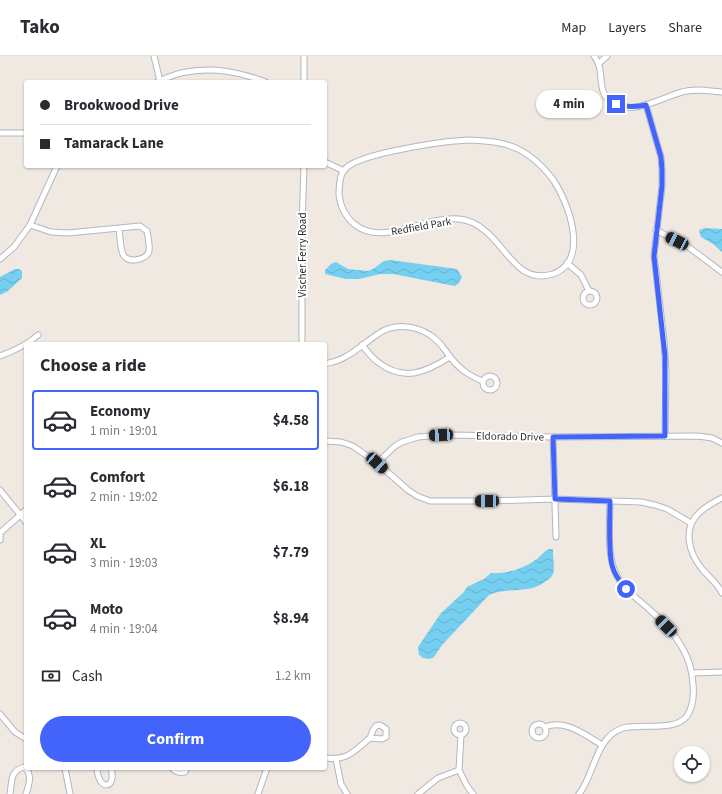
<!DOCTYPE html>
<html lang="en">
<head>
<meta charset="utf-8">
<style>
	:root { --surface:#fff; --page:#f7f7f7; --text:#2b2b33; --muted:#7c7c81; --line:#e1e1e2; --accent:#4264fb }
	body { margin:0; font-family:"Source Sans 3",sans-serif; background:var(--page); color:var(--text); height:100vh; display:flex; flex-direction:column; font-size:15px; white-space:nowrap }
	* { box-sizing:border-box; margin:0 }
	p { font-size:13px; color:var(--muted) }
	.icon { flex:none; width:22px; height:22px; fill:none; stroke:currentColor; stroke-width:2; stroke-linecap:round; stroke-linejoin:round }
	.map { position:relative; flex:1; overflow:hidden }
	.side { position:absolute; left:24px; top:286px; width:303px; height:428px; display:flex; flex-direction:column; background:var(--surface); border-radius:4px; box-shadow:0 1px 3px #0004 }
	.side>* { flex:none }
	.banner { position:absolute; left:24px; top:24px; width:303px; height:88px; border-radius:4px; box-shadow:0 1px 3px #0004; display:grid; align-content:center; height:88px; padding:0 16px; background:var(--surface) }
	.tools { position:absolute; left:674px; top:690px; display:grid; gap:8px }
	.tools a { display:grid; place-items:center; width:36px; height:36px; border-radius:50%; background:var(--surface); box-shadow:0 1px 3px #0004; font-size:20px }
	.end { position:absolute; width:18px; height:18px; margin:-9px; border:5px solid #4264fb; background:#fff; box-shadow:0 0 0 2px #fff }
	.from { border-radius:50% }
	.bubble { position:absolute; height:28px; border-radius:14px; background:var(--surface); box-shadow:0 1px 3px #0004; font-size:13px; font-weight:700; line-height:28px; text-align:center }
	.car { position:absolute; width:12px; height:24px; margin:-12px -6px; border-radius:5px; box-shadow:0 0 3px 1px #0007; background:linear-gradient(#222 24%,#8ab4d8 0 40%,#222 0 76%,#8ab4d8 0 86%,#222 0) }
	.banner b { display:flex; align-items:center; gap:14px; height:38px; font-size:15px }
	.banner b+b { border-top:1px solid var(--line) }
	.banner i { width:10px; height:10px; background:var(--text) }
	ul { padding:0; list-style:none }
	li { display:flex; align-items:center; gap:12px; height:60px; margin:0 8px 6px; padding:0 8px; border:2px solid transparent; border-radius:4px }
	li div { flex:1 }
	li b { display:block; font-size:15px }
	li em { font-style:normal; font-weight:700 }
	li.on { border-color:var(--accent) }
	li>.icon { width:36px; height:36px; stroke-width:1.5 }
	h2 { padding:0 16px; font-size:18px; line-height:48px }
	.pay { display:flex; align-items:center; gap:10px; height:44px; padding:0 16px; font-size:15px }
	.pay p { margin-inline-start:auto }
	.action { display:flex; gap:8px; margin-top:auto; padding:8px 16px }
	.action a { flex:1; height:46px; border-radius:24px; background:var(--accent); color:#fff; font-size:16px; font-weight:700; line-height:46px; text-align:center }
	header { display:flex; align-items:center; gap:24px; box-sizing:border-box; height:56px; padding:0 20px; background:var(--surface); border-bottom:1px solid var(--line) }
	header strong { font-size:19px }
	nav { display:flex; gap:22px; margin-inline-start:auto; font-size:14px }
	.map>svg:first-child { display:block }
</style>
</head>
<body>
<header>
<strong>Tako</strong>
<nav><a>Map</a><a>Layers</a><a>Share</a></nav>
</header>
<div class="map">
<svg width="722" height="738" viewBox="0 0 722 738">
	<defs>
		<pattern id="water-waves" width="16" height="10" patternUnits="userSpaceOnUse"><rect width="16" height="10" fill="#75cff0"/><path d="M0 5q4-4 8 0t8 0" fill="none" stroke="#66b2ce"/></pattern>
	</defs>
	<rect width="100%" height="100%" fill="#efe9e1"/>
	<g fill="url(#water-waves)">
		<polygon points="705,172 722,173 722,196 713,188 701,181 699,174"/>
		<polygon points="390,204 457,213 462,221 459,227 455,230 393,218 380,218 359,223 346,223 325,218 325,214 331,208 336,206 348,213 368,215 373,213 384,205"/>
		<polygon points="15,213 19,213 22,215 22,222 8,235 0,239 0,221"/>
		<path d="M549 493H553V496C553 503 555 512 553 518 551 522 549 523 546 525 530 539 508 530 489 539L442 589 434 601 430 603 423 602 419 599 418 591 441 557 464 536 467 531 484 523 491 517C507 518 523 513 537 503 541 500 544 495 549 493Z"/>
	</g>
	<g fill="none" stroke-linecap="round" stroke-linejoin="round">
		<g stroke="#b4b7c1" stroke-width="7">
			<g id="minor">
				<polyline points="154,0 160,25"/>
				<polyline points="304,0 304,26"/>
				<path d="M594 0C605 13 597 33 608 43 629 63 660 42 682 36 695 32 709 35 722 36"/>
				<polyline points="599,7 607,0"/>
				<path d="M157 26C166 22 177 17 186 16 215 11 239 16 266 26"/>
				<polyline points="646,49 661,101 662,114 662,130 654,199 664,285 666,316 665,380"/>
				<polyline points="0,77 26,77"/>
				<path d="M469 84C490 85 510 86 528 99 538 106 547 115 554 125 569 148 590 205 553 218 518 229 506 190 484 174 477 168 468 164 459 163 426 159 383 192 354 168 345 160 340 150 339 138 339 132 340 119 344 114 357 97 446 85 469 84Z"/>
				<polyline points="325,106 344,115"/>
				<path d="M30 169 51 176 68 177 140 170 147 175C149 190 155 201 135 204 131 204 127 204 124 200 120 195 120 179 119 172"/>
				<polyline points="656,174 687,190 722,216"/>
				<polyline points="0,203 14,191 30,169 57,110"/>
				<polyline points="567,207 581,219 589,235"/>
				<circle cx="590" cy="242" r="7"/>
				<polyline points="302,288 302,169 304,110"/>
				<path d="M362 289C367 295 373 303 379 307 405 326 426 316 450 301"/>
				<path d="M0 300C14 295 27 289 38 279"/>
				<path d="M325 308C332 306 339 305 345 301 357 295 367 285 378 278 393 267 415 269 430 279 440 285 444 293 451 302 460 314 469 319 482 325"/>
				<circle cx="490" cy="327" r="7"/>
				<polyline points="553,381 556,481"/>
				<polyline points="325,385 341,386 353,390 377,407 408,434 417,440 430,445 487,445 555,443 641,446 655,449 667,453 691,467"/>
				<polyline points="377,407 395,390 402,386 418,381 430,380 452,379 553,381 698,380 712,382 722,387"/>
				<polyline points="0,434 26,466"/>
				<path d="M722 442C714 446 705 451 699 457 682 473 689 497 702 513 709 521 717 527 722 537"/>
				<polyline points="0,476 0,484"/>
				<polyline points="1,476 26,454"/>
				<polyline points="693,617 722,616"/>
				<polyline points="0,658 15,676 26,683"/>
				<circle cx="460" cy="673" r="6"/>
				<circle cx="539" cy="675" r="7"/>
				<polygon points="380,669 386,673 386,681 382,683 370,682 373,674 376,670"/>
				<path d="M545 671C566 663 585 679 602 689"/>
				<polyline points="461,679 459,714 467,730 473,738"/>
				<path d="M325 702C348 705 354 695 370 682"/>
				<polyline points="336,703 341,728 347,738"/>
				<polyline points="65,712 70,738"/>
				<path d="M97 712C98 735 117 734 111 712"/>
				<path d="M172 712C176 717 180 717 185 716L187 712"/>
				<path d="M10 738C12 725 10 715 24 711 33 718 29 729 26 738"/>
				<polyline points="258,738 267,712"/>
				<polyline points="418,738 438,722 459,714"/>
				<path d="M579 738C595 718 595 681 623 672 641 667 675 676 687 660 693 651 694 638 693 628 692 598 672 573 650 554 638 543 624 534 617 520 606 500 610 467 610 445"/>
			</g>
		</g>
		<use href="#minor" stroke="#fff" stroke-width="5"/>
	</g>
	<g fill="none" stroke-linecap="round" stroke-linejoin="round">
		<path stroke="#4264fb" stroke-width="5" d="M616 48C626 52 636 51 646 49L661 101 662 114V130L654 200 665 300V380L553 381 555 443 610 445C610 463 608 492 612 509 614 518 620 526 626 533"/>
	</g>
	<g text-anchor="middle" stroke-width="4" stroke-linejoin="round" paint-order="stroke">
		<g font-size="11" fill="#2e2e2e" stroke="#fff">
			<text transform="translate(421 170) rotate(-10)" y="4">Redfield Park</text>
			<text transform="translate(302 199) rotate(-90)" y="4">Vischer Ferry Road</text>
			<text transform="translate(510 380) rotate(1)" y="4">Eldorado Drive</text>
		</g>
	</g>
</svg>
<div class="tools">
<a><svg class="icon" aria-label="locate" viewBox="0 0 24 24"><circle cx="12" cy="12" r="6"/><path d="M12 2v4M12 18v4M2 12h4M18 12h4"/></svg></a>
</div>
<i class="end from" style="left:626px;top:533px"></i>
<i class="end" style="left:616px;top:48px"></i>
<div class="bubble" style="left:536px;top:34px;width:66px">4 min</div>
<i class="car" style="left:677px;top:185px;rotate:297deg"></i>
<i class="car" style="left:441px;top:379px;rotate:267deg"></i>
<i class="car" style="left:377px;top:407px;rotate:132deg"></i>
<i class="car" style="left:487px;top:445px;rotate:269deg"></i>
<i class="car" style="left:666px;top:570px;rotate:315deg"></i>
<div class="banner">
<b><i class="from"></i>Brookwood Drive</b>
<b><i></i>Tamarack Lane</b>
</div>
<section class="side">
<h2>Choose a ride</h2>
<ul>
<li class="on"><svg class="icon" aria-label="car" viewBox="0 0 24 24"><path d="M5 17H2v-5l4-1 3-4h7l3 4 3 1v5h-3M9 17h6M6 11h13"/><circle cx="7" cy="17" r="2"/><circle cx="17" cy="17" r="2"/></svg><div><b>Economy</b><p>1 min · 19:01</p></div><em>$4.58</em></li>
<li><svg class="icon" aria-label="car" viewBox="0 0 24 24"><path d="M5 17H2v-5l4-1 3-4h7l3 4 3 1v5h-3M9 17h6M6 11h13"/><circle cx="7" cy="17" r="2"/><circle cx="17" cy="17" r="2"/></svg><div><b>Comfort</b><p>2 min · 19:02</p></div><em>$6.18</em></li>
<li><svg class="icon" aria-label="car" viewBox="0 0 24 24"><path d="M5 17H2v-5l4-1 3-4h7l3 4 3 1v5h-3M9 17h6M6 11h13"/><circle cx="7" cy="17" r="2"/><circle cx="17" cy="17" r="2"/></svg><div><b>XL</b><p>3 min · 19:03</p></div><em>$7.79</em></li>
<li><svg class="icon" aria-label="car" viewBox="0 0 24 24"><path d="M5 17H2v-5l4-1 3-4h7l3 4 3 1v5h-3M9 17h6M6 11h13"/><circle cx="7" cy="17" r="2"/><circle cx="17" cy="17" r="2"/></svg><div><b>Moto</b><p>4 min · 19:04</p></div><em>$8.94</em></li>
</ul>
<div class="pay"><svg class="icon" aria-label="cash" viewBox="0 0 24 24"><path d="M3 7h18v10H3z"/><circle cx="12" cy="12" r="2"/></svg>Cash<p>1.2 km</p></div>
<div class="action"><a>Confirm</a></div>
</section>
</div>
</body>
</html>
